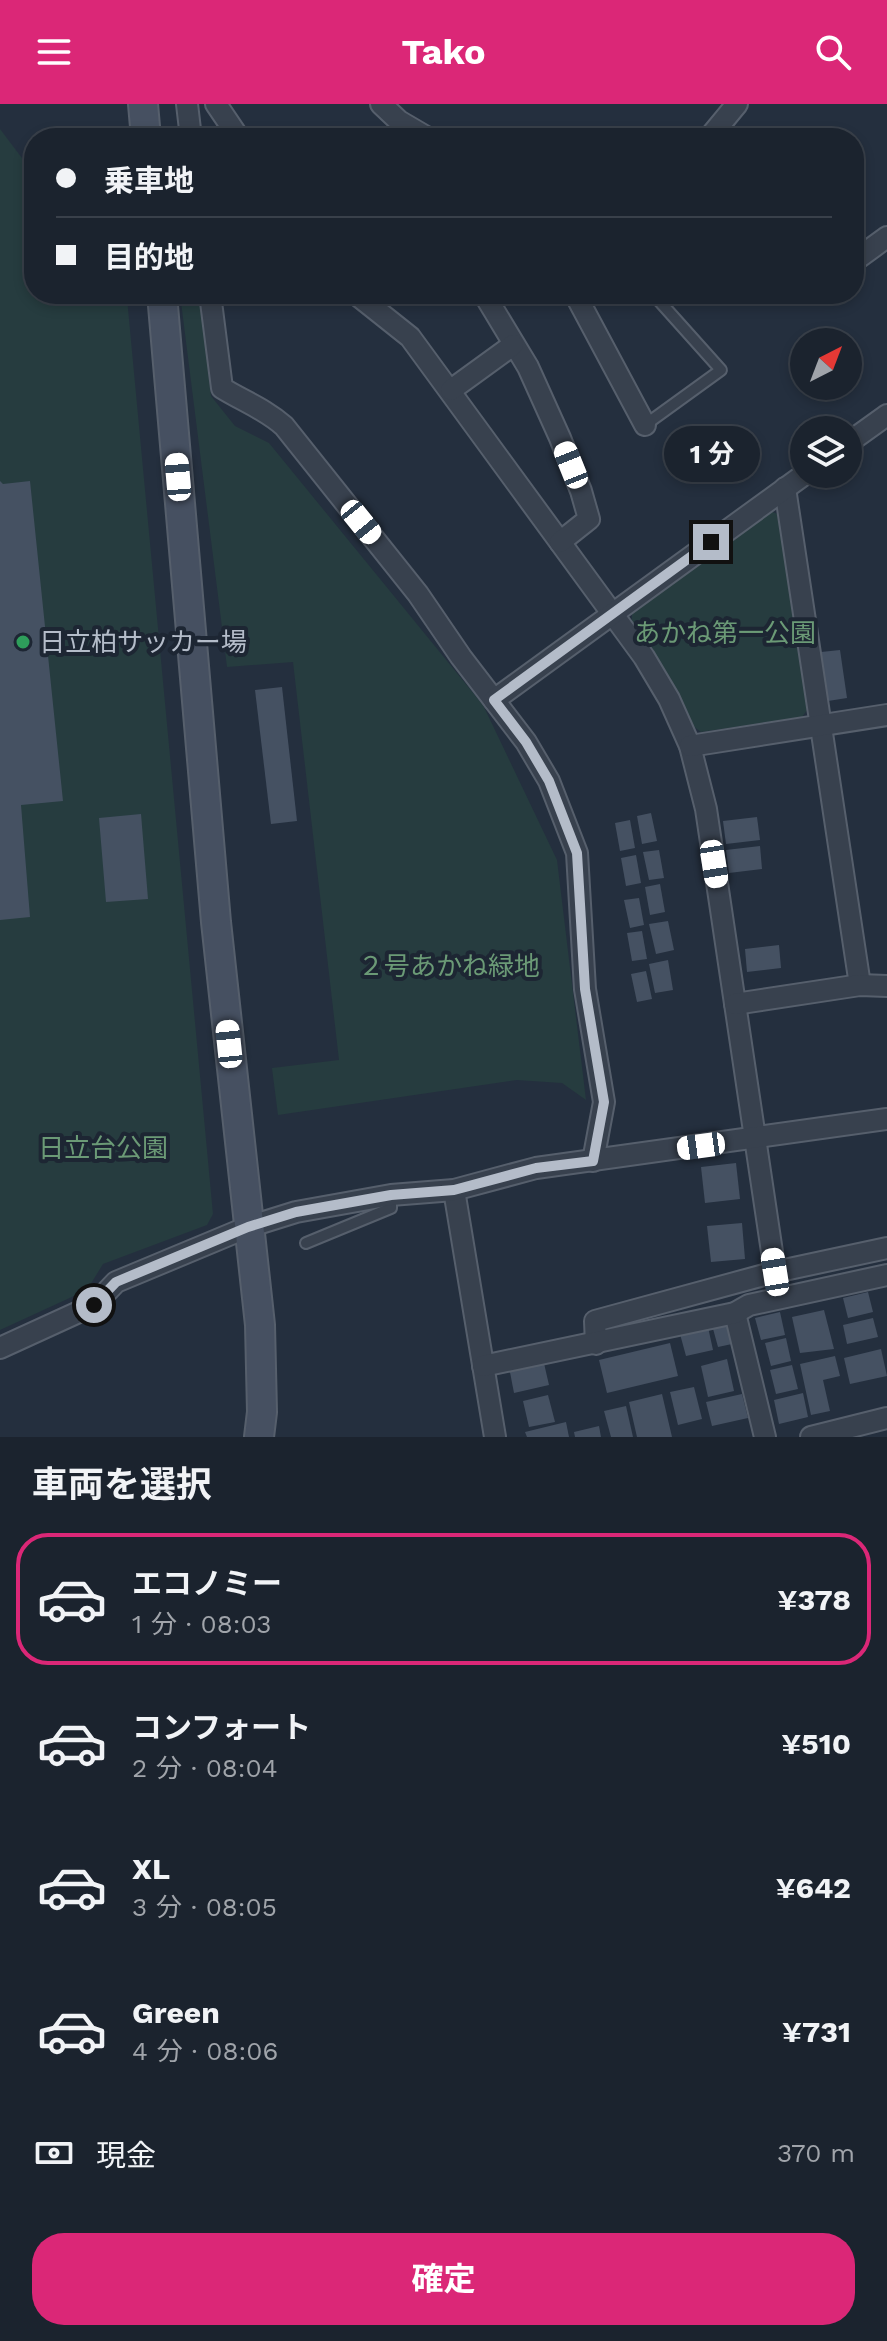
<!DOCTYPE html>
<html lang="ja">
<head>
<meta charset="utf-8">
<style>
	:root { --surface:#1b232e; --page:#242b36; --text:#f1f3f6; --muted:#a0a4aa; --line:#39404a; --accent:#db2777 }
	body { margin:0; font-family:"Work Sans","Noto Sans JP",sans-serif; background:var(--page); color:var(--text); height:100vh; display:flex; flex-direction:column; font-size:30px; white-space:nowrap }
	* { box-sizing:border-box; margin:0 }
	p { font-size:26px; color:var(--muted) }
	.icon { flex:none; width:44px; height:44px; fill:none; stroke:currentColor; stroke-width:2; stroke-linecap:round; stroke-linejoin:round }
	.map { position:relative; height:1333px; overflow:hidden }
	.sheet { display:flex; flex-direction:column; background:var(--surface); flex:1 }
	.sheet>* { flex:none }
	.guide { position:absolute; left:24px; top:24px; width:840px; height:176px; border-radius:32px; box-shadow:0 4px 12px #0003,0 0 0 2px var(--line); display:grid; align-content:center; height:176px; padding:0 32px; background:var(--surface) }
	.needle { width:52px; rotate:42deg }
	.buttons { position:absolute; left:790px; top:224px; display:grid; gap:16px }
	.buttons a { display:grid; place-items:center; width:72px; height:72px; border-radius:50%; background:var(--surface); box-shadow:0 4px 12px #0003,0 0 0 2px var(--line); font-size:40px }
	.end { position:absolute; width:36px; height:36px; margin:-18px; border:10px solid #b4bcc9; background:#111; box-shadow:0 0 0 4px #111 }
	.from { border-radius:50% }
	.bubble { position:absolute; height:56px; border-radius:28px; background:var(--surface); box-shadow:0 4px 12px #0003,0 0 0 2px var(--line); font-size:26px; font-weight:700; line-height:56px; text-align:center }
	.car { position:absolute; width:24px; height:48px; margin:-24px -12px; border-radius:10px; box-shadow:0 0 6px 2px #0007; background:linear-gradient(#fff 24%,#345 0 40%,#fff 0 76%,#345 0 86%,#fff 0) }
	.guide b { display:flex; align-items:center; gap:28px; height:76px; font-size:30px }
	.guide b+b { border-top:2px solid var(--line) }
	.guide i { width:20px; height:20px; background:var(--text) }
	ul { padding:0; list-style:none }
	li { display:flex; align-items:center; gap:24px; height:132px; margin:0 16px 12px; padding:0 16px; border:4px solid transparent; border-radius:32px }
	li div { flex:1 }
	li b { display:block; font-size:30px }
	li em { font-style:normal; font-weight:700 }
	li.selected { border-color:var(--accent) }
	li>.icon { width:72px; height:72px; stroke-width:1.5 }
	h2 { padding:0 32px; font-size:36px; line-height:96px }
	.pay { display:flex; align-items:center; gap:20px; height:88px; padding:0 32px; font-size:30px }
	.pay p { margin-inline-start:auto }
	.button { display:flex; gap:16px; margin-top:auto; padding:16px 32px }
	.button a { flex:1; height:92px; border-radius:32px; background:var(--accent); color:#fff; font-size:32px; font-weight:700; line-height:92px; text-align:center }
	header { display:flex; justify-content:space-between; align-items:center; height:104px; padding:0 32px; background:var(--accent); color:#fff; font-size:36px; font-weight:700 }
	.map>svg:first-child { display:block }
</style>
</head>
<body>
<header><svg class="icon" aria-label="menu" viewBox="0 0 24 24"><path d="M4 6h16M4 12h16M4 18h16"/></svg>Tako<svg class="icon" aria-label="search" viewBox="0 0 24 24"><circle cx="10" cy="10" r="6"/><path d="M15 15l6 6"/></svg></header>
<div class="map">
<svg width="887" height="1333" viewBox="0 0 887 1333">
	<rect width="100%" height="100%" fill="#242f3e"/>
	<g fill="#263c3f">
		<polygon points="0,25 34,70 34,190 124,190 127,194 213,1110 207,1121 103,1160 87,1186 0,1226"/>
		<polygon points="180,190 201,190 211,292 235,322 269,339 483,601 557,756 586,996 562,979 517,976 278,1011 272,964 339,956 293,558 227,563"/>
		<polygon points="770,407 780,411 808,605 802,613 701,628 693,622 666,570 632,517 632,507"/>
	</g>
	<g fill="#455162">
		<polygon points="0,377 3,380 30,377 63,697 21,701 30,813 0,816"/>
		<polygon points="840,546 847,594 828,597 821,548"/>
		<polygon points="282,583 297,717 271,720 255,586"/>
		<polygon points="651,709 657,737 642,740 637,712"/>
		<polygon points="141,710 148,795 106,798 99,714"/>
		<polygon points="757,713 760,736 726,740 723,717"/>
		<polygon points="630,716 635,744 620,747 615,719"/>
		<polygon points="760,742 762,765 729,769 726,746"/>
		<polygon points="659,746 664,774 649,776 643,748"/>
		<polygon points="636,751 641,779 626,782 621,754"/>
		<polygon points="660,780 665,808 650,811 645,783"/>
		<polygon points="639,794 644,821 630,824 624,796"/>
		<polygon points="668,817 674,846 656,850 649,820"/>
		<polygon points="642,827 647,855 632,857 627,829"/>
		<polygon points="779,841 781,864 747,868 745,845"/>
		<polygon points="668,856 673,886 655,889 649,860"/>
		<polygon points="646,867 652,895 637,898 631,870"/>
		<polygon points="736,1059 740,1095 705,1099 701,1063"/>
		<polygon points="742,1119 745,1155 711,1158 707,1122"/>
		<polygon points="868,1188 873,1208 848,1214 843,1194"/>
		<polygon points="824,1206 834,1245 800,1249 792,1213"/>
		<polygon points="780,1208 785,1231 761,1236 755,1214"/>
		<polygon points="873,1214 878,1233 847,1240 843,1221"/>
		<polygon points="726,1218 732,1240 718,1243 712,1221"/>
		<polygon points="708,1223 713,1246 686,1252 680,1230"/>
		<polygon points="786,1234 791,1257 771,1262 765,1239"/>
		<polygon points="670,1239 678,1272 607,1289 599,1256"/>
		<polygon points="881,1245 887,1272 850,1280 844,1254"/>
		<polygon points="835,1252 840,1272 823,1276 830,1307 811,1311 800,1260"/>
		<polygon points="543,1255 549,1281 514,1289 509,1263"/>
		<polygon points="727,1255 734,1287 708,1293 701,1262"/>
		<polygon points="792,1261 798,1285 776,1290 770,1266"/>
		<polygon points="694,1283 702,1315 678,1321 670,1288"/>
		<polygon points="803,1289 808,1313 779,1320 774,1296"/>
		<polygon points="662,1290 672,1333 637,1333 629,1298"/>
		<polygon points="742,1290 748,1314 712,1322 706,1298"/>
		<polygon points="548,1291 555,1318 529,1323 523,1297"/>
		<polygon points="626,1302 633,1333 611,1333 604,1307"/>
		<polygon points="566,1318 569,1333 527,1333 525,1328"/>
		<polygon points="599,1322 601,1333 575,1333 574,1328"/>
	</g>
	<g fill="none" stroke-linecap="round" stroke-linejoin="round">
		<g stroke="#565f6c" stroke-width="14">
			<g id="lane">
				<polyline points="645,321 721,266 653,190"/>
				<polyline points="306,1139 391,1104 391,1091"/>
			</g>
		</g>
		<g stroke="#565f6c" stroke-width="24">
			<g id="street">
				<polyline points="187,0 191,34"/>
				<polyline points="216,0 239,34"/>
				<polyline points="381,0 399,17 428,34"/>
				<polyline points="709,34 737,0"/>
				<polyline points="854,157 887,133"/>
				<path d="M210 190 222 284C243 297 265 305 284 322L418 490 461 553 526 638 549 677 577 749 585 885 604 998 593 1057"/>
				<polyline points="356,190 410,233 644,553 669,595 690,642 706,705 775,1168"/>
				<polyline points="484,190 528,263 560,334 581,387 589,415 560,438"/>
				<polyline points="575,190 645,321"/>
				<polyline points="451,286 513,241"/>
				<polyline points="848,339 887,311"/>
				<polyline points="785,384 860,881"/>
				<polyline points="494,596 805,370"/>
				<polyline points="690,642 887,611"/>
				<polyline points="735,900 860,881 887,882"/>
				<polyline points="454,1086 495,1333"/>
				<polyline points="735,1209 765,1333"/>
				<polyline points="596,1240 595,1217 775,1168 887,1144"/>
				<polyline points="0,1244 94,1201 116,1178 248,1123 296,1108 391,1091 454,1086 536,1064 887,1015"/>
				<polyline points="483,1262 735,1209 749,1201 887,1171"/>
				<polyline points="811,1333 887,1314"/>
			</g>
		</g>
		<g stroke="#565f6c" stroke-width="32">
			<g id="secondary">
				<polyline points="143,0 146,34"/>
				<polyline points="162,190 216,818 260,1221 262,1308 259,1333"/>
			</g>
		</g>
		<use href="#lane" stroke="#38414e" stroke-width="10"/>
		<use href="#street" stroke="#38414e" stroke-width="20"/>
		<use href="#secondary" stroke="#465061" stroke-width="28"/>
	</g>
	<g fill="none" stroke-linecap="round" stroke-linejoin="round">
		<polyline stroke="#b4bcc9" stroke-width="10" points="94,1201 116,1178 248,1123 296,1108 391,1091 454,1086 536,1064 593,1057 604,998 585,885 577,749 549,677 526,638 494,596 711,438"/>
	</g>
	<circle fill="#2e9e5b" stroke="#1d2633" stroke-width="3" cx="23" cy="538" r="8"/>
	<g text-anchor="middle" stroke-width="8" stroke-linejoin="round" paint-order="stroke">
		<g font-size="26" fill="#6b9a76" stroke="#1d2633">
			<text x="725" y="538">あかね第一公園</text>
			<text x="449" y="871">２号あかね緑地</text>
			<text x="103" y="1053">日立台公園</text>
		</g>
		<g font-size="26" fill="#b4bcc9" stroke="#1d2633" text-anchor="start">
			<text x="39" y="547">日立柏サッカー場</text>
		</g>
	</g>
</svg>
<div class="buttons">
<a><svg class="needle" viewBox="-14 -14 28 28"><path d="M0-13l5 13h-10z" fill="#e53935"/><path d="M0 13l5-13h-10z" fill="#a0a4aa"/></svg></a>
<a><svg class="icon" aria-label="layers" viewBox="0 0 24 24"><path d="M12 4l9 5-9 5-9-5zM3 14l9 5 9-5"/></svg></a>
</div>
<i class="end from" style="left:94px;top:1201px"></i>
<i class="end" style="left:711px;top:438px"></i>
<div class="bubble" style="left:664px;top:322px;width:96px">1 分</div>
<i class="car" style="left:571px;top:361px;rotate:338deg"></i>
<i class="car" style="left:178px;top:373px;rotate:355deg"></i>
<i class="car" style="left:361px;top:418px;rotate:141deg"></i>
<i class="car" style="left:714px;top:760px;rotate:171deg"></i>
<i class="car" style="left:229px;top:940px;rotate:354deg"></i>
<i class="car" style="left:701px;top:1042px;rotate:262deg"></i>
<i class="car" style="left:775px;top:1168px;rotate:351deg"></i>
<div class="guide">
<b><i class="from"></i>乗車地</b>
<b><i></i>目的地</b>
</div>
</div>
<section class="sheet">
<h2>車両を選択</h2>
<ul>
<li class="selected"><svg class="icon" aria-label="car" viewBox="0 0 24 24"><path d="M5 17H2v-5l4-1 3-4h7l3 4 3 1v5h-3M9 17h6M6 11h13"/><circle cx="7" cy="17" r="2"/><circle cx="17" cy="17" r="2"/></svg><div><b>エコノミー</b><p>1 分 · 08:03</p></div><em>¥378</em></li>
<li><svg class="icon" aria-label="car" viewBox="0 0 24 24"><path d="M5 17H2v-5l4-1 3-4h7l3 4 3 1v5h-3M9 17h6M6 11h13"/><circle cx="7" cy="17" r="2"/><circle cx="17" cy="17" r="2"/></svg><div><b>コンフォート</b><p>2 分 · 08:04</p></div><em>¥510</em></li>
<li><svg class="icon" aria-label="car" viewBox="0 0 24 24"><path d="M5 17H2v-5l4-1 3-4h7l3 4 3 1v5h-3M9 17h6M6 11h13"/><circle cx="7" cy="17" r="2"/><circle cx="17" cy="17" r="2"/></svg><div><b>XL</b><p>3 分 · 08:05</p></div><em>¥642</em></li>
<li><svg class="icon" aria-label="car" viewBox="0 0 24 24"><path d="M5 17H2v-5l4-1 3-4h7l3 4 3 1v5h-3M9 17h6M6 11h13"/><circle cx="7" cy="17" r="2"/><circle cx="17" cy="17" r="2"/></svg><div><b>Green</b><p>4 分 · 08:06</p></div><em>¥731</em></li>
</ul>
<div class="pay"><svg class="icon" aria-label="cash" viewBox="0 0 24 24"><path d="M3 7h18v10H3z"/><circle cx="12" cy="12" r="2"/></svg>現金<p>370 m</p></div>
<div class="button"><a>確定</a></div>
</section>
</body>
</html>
